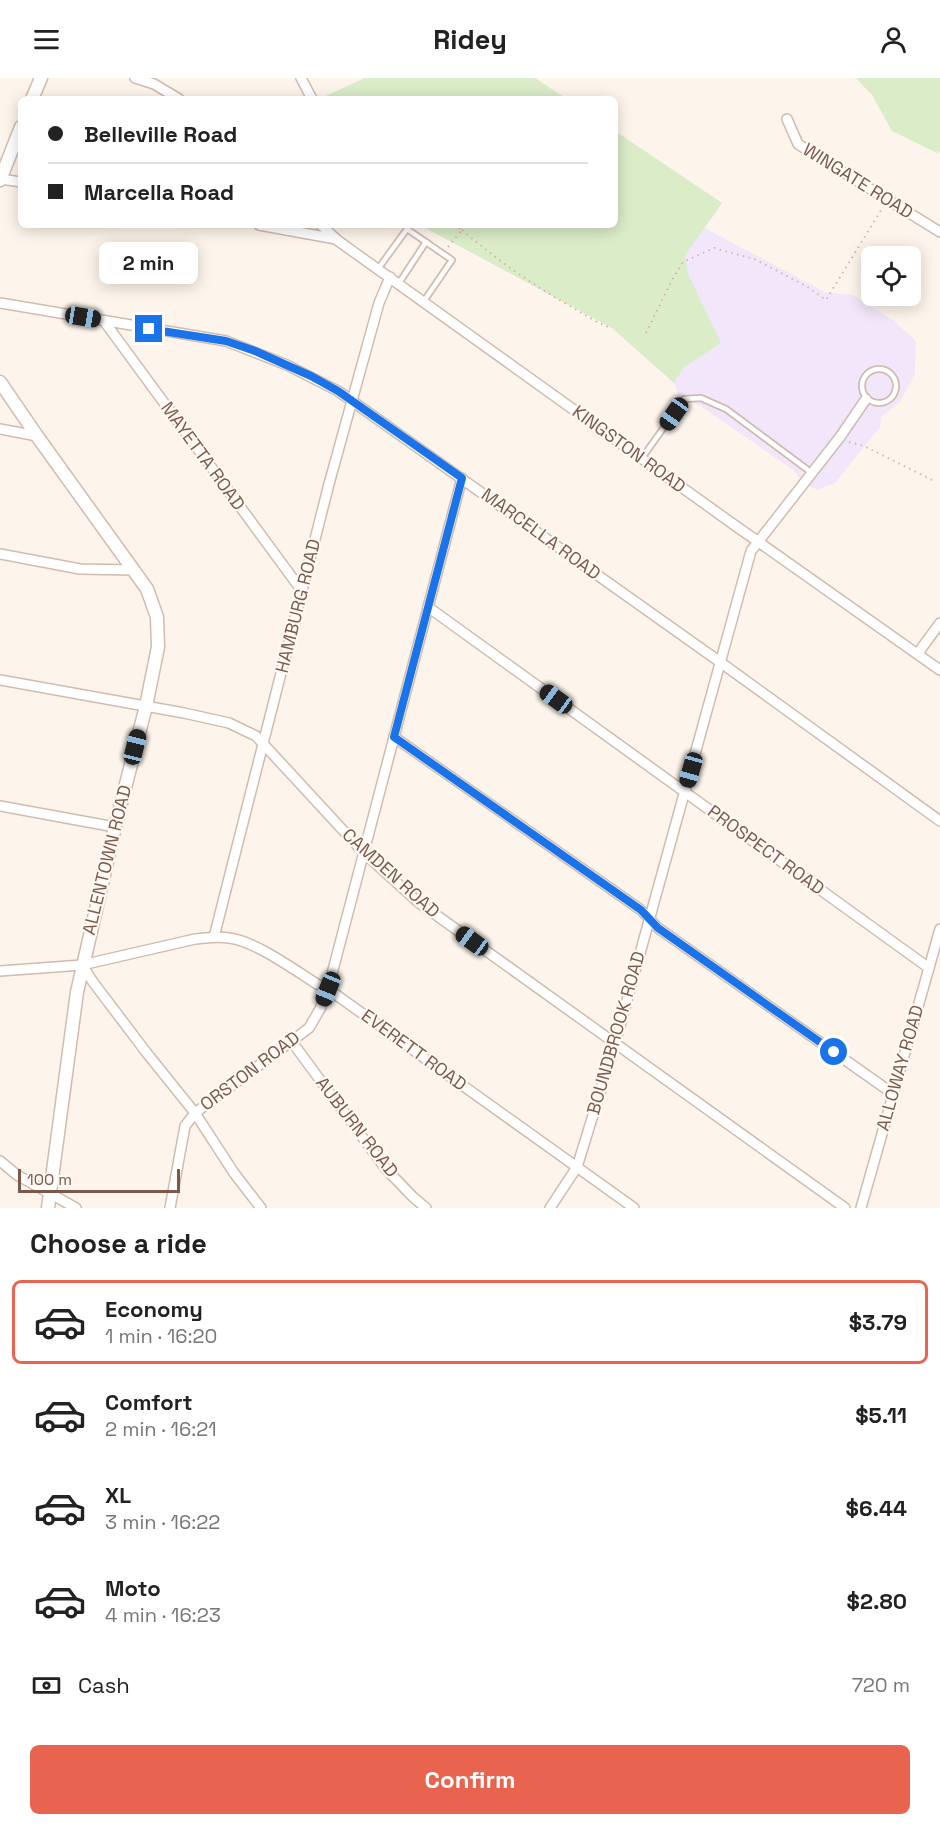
<!DOCTYPE html>
<html lang="en">
<head>
<meta charset="utf-8">
<style>
	:root { --surface:#fff; --page:#f2f2f2; --text:#222; --muted:#767676; --line:#e0e0e0; --accent:#e9644e }
	body { margin:0; font-family:"Space Grotesk",sans-serif; background:var(--page); color:var(--text); height:100vh; display:flex; flex-direction:column; font-size:22px; white-space:nowrap }
	* { box-sizing:border-box; margin:0 }
	p { font-size:20px; color:var(--muted) }
	.icon { flex:none; width:33px; height:33px; fill:none; stroke:currentColor; stroke-width:2; stroke-linecap:round; stroke-linejoin:round }
	.map { position:relative; height:1130px; overflow:hidden }
	.side { display:flex; flex-direction:column; background:var(--surface); flex:1 }
	.side>* { flex:none }
	.top-card { position:absolute; left:18px; top:18px; width:600px; height:132px; border-radius:9px; box-shadow:0 3px 15px #0003; display:grid; align-content:center; height:132px; padding:0 30px; background:var(--surface) }
	.controls { position:absolute; left:861px; top:168px; display:grid; gap:12px }
	.controls a { display:grid; place-items:center; width:60px; height:60px; border-radius:9px; background:var(--surface); box-shadow:0 3px 15px #0003; font-size:30px }
	.scale { position:absolute; left:18px; bottom:15px; width:162px; box-sizing:border-box; padding-left:6px; border:3px solid #7a594c; border-top:0; font-size:16px; line-height:21px; white-space:nowrap; color:#7a594c; -webkit-text-stroke:4px #fff9f2; paint-order:stroke }
	.end { position:absolute; width:27px; height:27px; margin:-14px; border:8px solid #1a73e8; background:#fff; box-shadow:0 0 0 3px #fff }
	.from { border-radius:50% }
	.bubble { position:absolute; height:42px; border-radius:9px; background:var(--surface); box-shadow:0 3px 15px #0003; font-size:20px; font-weight:700; line-height:42px; text-align:center }
	.car { position:absolute; width:18px; height:36px; margin:-18px -9px; border-radius:8px; box-shadow:0 0 4px 2px #0007; background:linear-gradient(#222 24%,#8ab4d8 0 40%,#222 0 76%,#8ab4d8 0 86%,#222 0) }
	.top-card b { display:flex; align-items:center; gap:21px; height:57px; font-size:22px }
	.top-card b+b { border-top:2px solid var(--line) }
	.top-card i { width:15px; height:15px; background:var(--text) }
	ul { padding:0; list-style:none }
	li { display:flex; align-items:center; gap:18px; height:84px; margin:0 12px 9px; padding:0 18px; border:3px solid transparent; border-radius:9px }
	li div { flex:1 }
	li b { display:block; font-size:22px }
	li em { font-style:normal; font-weight:700 }
	li.current { border-color:var(--accent) }
	li>.icon { width:54px; height:54px; stroke-width:1.5 }
	h2 { padding:0 30px; font-size:27px; line-height:72px }
	.pay { display:flex; align-items:center; gap:15px; height:66px; padding:0 30px; font-size:22px }
	.pay p { margin-inline-start:auto }
	.button { display:flex; gap:12px; margin-top:auto; padding:12px 30px }
	.button a { flex:1; height:69px; border-radius:9px; background:var(--accent); color:#fff; font-size:24px; font-weight:700; line-height:69px; text-align:center }
	header { display:flex; justify-content:space-between; align-items:center; height:78px; padding:0 30px; background:var(--surface); font-size:27px; font-weight:700 }
	.map>svg:first-child { display:block }
</style>
</head>
<body>
<header><svg class="icon" aria-label="menu" viewBox="0 0 24 24"><path d="M4 6h16M4 12h16M4 18h16"/></svg>Ridey<svg class="icon" aria-label="person" viewBox="0 0 24 24"><circle cx="12" cy="8" r="4"/><path d="M4 21q1-7 8-7t8 7"/></svg></header>
<div class="map">
<svg width="940" height="1130" viewBox="0 0 940 1130">
	<rect width="100%" height="100%" fill="#fdf5eb"/>
	<polygon fill="#f2e7fa" points="615,53 722,125 705,150 825,214 853,217 894,243 916,263 915,296 900,324 881,339 880,349 835,405 817,412 804,405 793,392 699,327 679,319 674,305 612,250 420,147 615,147"/>
	<g fill="#daecc8">
		<polygon points="365,0 535,0 567,21 319,21"/>
		<polygon points="856,0 940,0 940,73 937,75 892,53 872,17"/>
		<polygon points="615,53 722,125 685,177 688,196 721,265 684,289 674,305 612,250 420,147 615,147"/>
	</g>
	<g fill="none" stroke-linecap="round" stroke-linejoin="round">
		<g stroke="#d1bbaf" stroke-width="8">
			<g id="service">
				<polyline points="378,191 407,151 452,182 424,223"/>
				<polyline points="399,205 426,164"/>
				<circle cx="879" cy="308" r="17"/>
				<polyline points="642,380 684,321 701,320 726,331 812,395"/>
			</g>
		</g>
		<g stroke="#d1bbaf" stroke-width="12">
			<g id="minor">
				<polyline points="135,0 154,6 179,21"/>
				<polyline points="301,0 312,21"/>
				<polyline points="787,41 798,66 804,70 940,154"/>
				<polyline points="0,101 21,104"/>
				<polyline points="259,147 336,161"/>
				<polyline points="321,147 337,162 733,446 940,592"/>
				<polyline points="0,225 226,263 287,287 338,313 720,584 940,743"/>
				<polyline points="104,243 302,513"/>
				<polyline points="0,351 37,358"/>
				<polyline points="0,476 80,491 133,492"/>
				<polyline points="428,529 929,890"/>
				<polyline points="918,575 940,545"/>
				<polyline points="0,602 184,635 229,645 256,658 363,774 418,824 845,1130"/>
				<polyline points="394,659 641,832 658,850 892,1015"/>
				<polyline points="0,728 115,749"/>
				<polyline points="214,859 329,406 379,225 390,199"/>
				<polyline points="82,887 93,904 146,974 195,1035 234,1095 261,1130"/>
				<path d="M0 893 82 887 195 861C207 860 217 858 229 860 255 863 293 891 317 906L328 911 634 1130"/>
				<polyline points="292,964 386,1091 413,1119 426,1130"/>
				<polyline points="0,1083 17,1097 76,1130"/>
				<polyline points="170,1130 185,1048 195,1035 309,950 320,931 328,911 462,400"/>
				<polyline points="550,1130 577,1089 615,966 751,473 840,359 866,321"/>
				<polyline points="861,1130 940,851"/>
			</g>
		</g>
		<g stroke="#d1bbaf" stroke-width="15">
			<g id="tertiary">
				<polyline points="32,21 41,0"/>
				<polyline points="0,102 21,49"/>
				<polyline points="0,304 37,358 147,511 157,539 158,569 146,628 115,749 77,914 48,1130"/>
			</g>
		</g>
		<g stroke="#dab4a4" stroke-width="2" stroke-dasharray="1.5 4.5" stroke-linecap="butt">
			<path d="M462 152C496 181 531 206 570 228 584 236 596 245 612 250"/>
			<polyline points="448,169 462,152 455,147"/>
			<polyline points="646,255 672,202 683,184 714,170 754,181 806,208 826,222 883,129"/>
			<polyline points="849,364 864,368 936,404"/>
		</g>
		<use href="#service" stroke="#fff" stroke-width="4.5"/>
		<use href="#minor" stroke="#fff" stroke-width="9"/>
		<use href="#tertiary" stroke="#fff" stroke-width="12"/>
	</g>
	<g fill="none" stroke-linecap="round" stroke-linejoin="round">
		<polyline stroke="#1a73e8" stroke-width="8" points="149,251 226,263 255,273 311,298 338,313 462,400 394,659 641,832 658,850 834,974"/>
	</g>
	<g text-anchor="middle" stroke-width="4.5" stroke-linejoin="round" paint-order="stroke">
		<g font-size="18" fill="#7a594c" stroke="#fff9f2">
			<text transform="translate(858 103) rotate(32)" y="6">WINGATE ROAD</text>
			<text transform="translate(629 371) rotate(36)" y="6">KINGSTON ROAD</text>
			<text transform="translate(203 378) rotate(54)" y="6">MAYETTA ROAD</text>
			<text transform="translate(541 456) rotate(36)" y="6">MARCELLA ROAD</text>
			<text transform="translate(298 528) rotate(-76)" y="6">HAMBURG ROAD</text>
			<text transform="translate(766 772) rotate(36)" y="6">PROSPECT ROAD</text>
			<text transform="translate(107 782) rotate(-76)" y="6">ALLENTOWN ROAD</text>
			<text transform="translate(391 795) rotate(42)" y="6">CAMDEN ROAD</text>
			<text transform="translate(616 955) rotate(-74)" y="6">BOUNDBROOK ROAD</text>
			<text transform="translate(414 972) rotate(36)" y="6">EVERETT ROAD</text>
			<text transform="translate(900 990) rotate(-74)" y="6">ALLOWAY ROAD</text>
			<text transform="translate(250 993) rotate(-37)" y="6">ORSTON ROAD</text>
			<text transform="translate(357 1049) rotate(52)" y="6">AUBURN ROAD</text>
		</g>
	</g>
</svg>
<div class="controls">
<a><svg class="icon" aria-label="locate" viewBox="0 0 24 24"><circle cx="12" cy="12" r="6"/><path d="M12 2v4M12 18v4M2 12h4M18 12h4"/></svg></a>
</div>
<div class="scale">100 m</div>
<i class="end from" style="left:834px;top:974px"></i>
<i class="end" style="left:149px;top:251px"></i>
<div class="bubble" style="left:99px;top:164px;width:99px">2 min</div>
<i class="car" style="left:83px;top:239px;rotate:99deg"></i>
<i class="car" style="left:674px;top:336px;rotate:215deg"></i>
<i class="car" style="left:556px;top:621px;rotate:306deg"></i>
<i class="car" style="left:135px;top:669px;rotate:14deg"></i>
<i class="car" style="left:691px;top:692px;rotate:196deg"></i>
<i class="car" style="left:472px;top:863px;rotate:306deg"></i>
<i class="car" style="left:328px;top:911px;rotate:202deg"></i>
<div class="top-card">
<b><i class="from"></i>Belleville Road</b>
<b><i></i>Marcella Road</b>
</div>
</div>
<section class="side">
<h2>Choose a ride</h2>
<ul>
<li class="current"><svg class="icon" aria-label="car" viewBox="0 0 24 24"><path d="M5 17H2v-5l4-1 3-4h7l3 4 3 1v5h-3M9 17h6M6 11h13"/><circle cx="7" cy="17" r="2"/><circle cx="17" cy="17" r="2"/></svg><div><b>Economy</b><p>1 min · 16:20</p></div><em>$3.79</em></li>
<li><svg class="icon" aria-label="car" viewBox="0 0 24 24"><path d="M5 17H2v-5l4-1 3-4h7l3 4 3 1v5h-3M9 17h6M6 11h13"/><circle cx="7" cy="17" r="2"/><circle cx="17" cy="17" r="2"/></svg><div><b>Comfort</b><p>2 min · 16:21</p></div><em>$5.11</em></li>
<li><svg class="icon" aria-label="car" viewBox="0 0 24 24"><path d="M5 17H2v-5l4-1 3-4h7l3 4 3 1v5h-3M9 17h6M6 11h13"/><circle cx="7" cy="17" r="2"/><circle cx="17" cy="17" r="2"/></svg><div><b>XL</b><p>3 min · 16:22</p></div><em>$6.44</em></li>
<li><svg class="icon" aria-label="car" viewBox="0 0 24 24"><path d="M5 17H2v-5l4-1 3-4h7l3 4 3 1v5h-3M9 17h6M6 11h13"/><circle cx="7" cy="17" r="2"/><circle cx="17" cy="17" r="2"/></svg><div><b>Moto</b><p>4 min · 16:23</p></div><em>$2.80</em></li>
</ul>
<div class="pay"><svg class="icon" aria-label="cash" viewBox="0 0 24 24"><path d="M3 7h18v10H3z"/><circle cx="12" cy="12" r="2"/></svg>Cash<p>720 m</p></div>
<div class="button"><a>Confirm</a></div>
</section>
</body>
</html>
